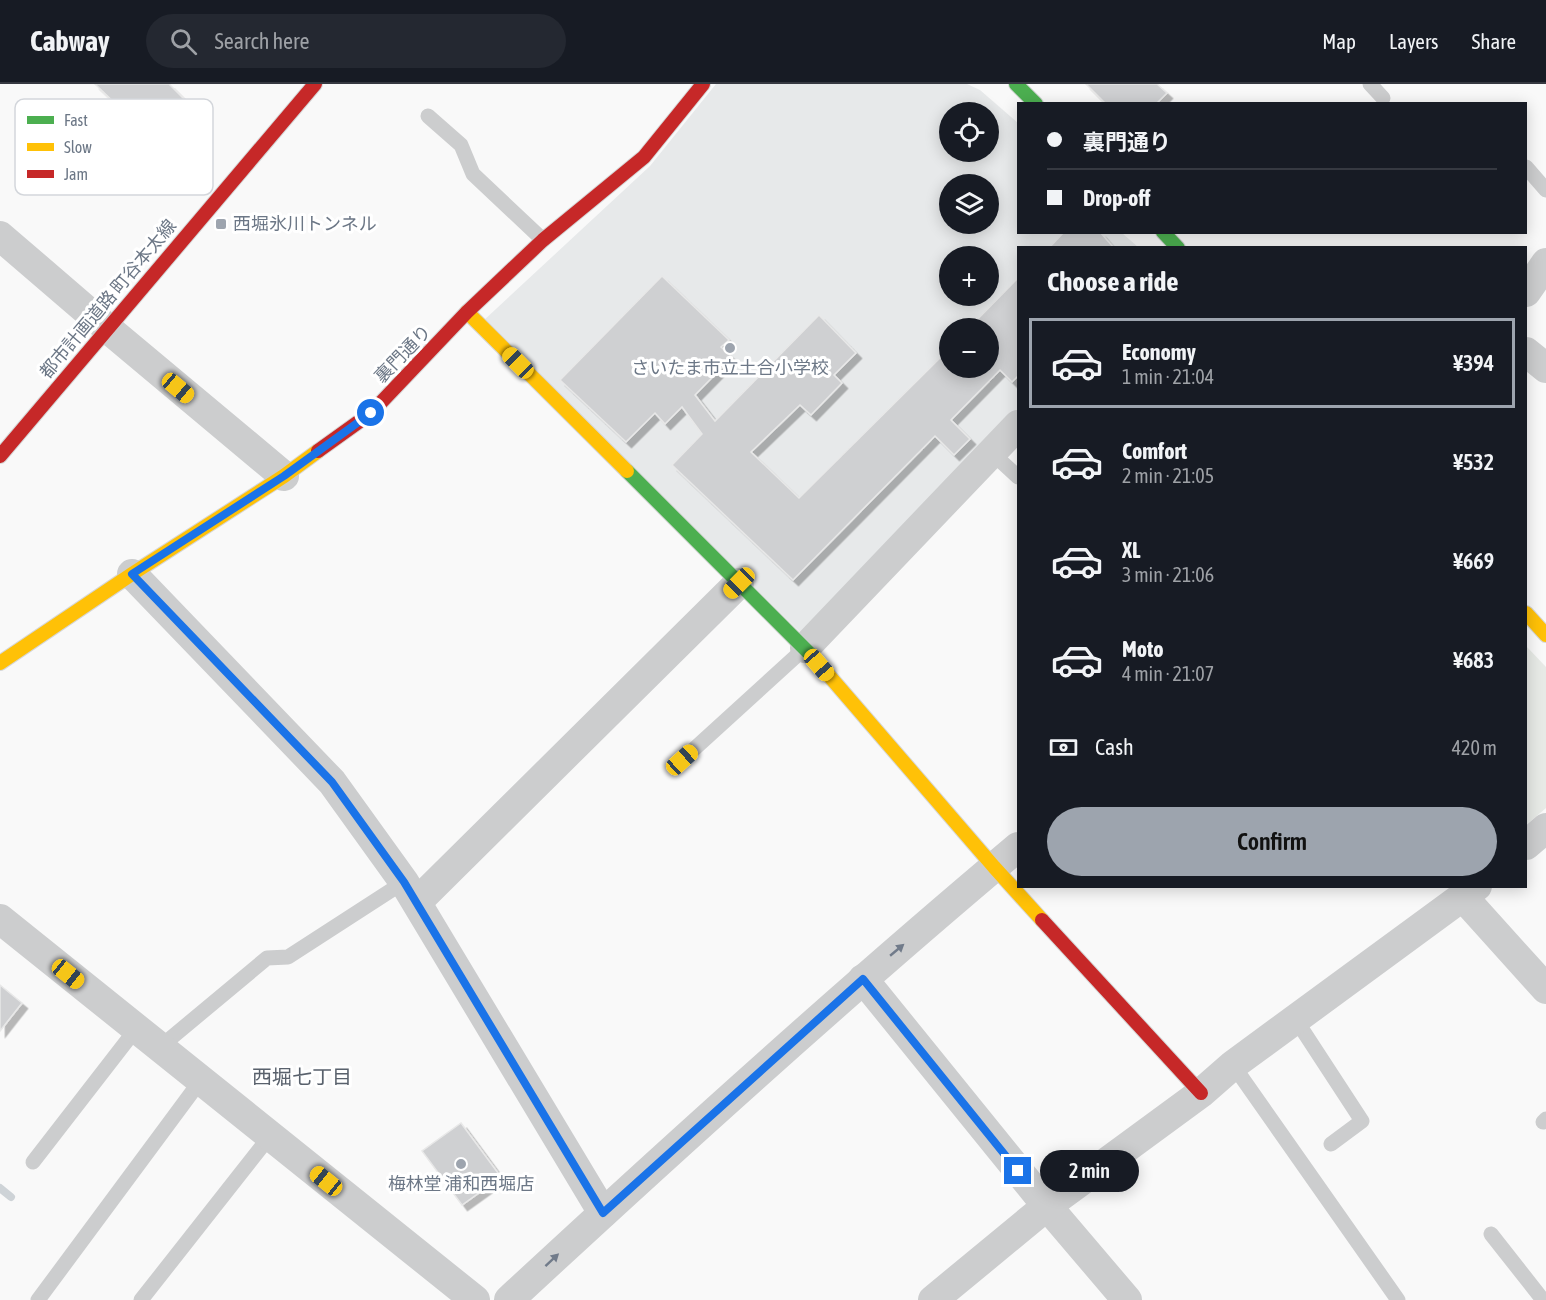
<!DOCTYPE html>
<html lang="en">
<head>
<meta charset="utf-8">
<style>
	:root { --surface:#171b24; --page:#242831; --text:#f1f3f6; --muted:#9ea1a6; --line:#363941; --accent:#9da4ae }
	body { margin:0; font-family:"Asap Condensed","Noto Sans JP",sans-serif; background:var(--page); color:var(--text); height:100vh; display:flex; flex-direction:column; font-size:22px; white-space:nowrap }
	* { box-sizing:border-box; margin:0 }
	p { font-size:20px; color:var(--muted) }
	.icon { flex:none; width:33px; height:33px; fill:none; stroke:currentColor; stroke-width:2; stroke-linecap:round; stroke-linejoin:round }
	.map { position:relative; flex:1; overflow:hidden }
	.side { position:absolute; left:1017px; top:162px; width:510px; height:642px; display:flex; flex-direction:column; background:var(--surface); border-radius:0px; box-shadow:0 3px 15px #0003 }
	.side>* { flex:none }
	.banner { position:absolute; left:1017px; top:18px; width:510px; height:132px; border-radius:0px; box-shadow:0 3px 15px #0003; display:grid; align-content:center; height:132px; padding:0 30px; background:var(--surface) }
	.controls { position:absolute; left:939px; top:18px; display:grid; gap:12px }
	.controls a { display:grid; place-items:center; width:60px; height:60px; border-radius:50%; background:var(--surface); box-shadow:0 3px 15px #0003; font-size:30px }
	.end { position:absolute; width:27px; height:27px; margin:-14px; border:8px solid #1a73e8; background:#fff; box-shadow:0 0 0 3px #fff }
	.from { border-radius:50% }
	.bubble { position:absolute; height:42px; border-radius:21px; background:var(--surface); box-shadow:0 3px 15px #0003; font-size:20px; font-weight:600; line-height:42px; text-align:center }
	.car { position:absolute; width:18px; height:36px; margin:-18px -9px; border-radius:8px; box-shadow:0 0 4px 2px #0007; background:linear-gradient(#f5c518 24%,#345 0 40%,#f5c518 0 76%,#345 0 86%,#f5c518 0) }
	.banner b { display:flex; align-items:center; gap:21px; height:57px; font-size:22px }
	.banner b+b { border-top:2px solid var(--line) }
	.banner i { width:15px; height:15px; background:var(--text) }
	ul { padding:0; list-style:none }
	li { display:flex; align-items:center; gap:18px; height:90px; margin:0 12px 9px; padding:0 18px; border:3px solid transparent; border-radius:0px }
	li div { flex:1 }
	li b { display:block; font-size:22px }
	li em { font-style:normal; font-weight:600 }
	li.current { border-color:var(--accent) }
	li>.icon { width:54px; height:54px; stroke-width:1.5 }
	h2 { padding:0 30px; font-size:27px; line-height:72px }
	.pay { display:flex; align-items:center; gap:15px; height:66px; padding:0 30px; font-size:22px }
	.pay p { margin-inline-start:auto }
	.button { display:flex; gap:12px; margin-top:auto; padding:12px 30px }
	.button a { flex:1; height:69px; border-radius:36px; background:var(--accent); color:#111; font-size:24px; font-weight:600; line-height:69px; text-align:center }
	header { display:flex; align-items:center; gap:36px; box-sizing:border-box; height:84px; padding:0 30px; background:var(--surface); border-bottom:2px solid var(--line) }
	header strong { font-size:28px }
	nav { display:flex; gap:33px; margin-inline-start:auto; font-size:21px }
	.search { width:420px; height:54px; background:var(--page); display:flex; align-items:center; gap:15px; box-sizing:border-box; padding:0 21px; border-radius:33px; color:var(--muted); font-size:22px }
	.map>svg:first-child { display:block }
</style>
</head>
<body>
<header>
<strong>Cabway</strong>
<div class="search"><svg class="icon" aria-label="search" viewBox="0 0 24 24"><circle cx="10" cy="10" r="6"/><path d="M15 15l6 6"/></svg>Search here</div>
<nav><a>Map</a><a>Layers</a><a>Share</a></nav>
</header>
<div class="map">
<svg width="1546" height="1216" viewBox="0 0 1546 1216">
	<defs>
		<filter id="shadow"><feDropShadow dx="5.5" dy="5.5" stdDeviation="0" flood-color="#0004"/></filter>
	</defs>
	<rect width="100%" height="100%" fill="#f9f9f9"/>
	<path fill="#e7e9ea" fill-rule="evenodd" d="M716 0H967L980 6 1018 39V148L1122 149 1138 163 1018 164V329L805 553 483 237 650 82ZM950 28H988V68H950ZM950 100H988V140H950ZM950 172H988V212H950ZM950 244H988V284H950Z"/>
	<polygon fill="#e7eae6" points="1526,562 1546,583 1546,724 1526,741"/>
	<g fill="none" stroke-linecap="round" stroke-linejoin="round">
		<polyline stroke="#ced3d7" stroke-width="8" points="0,1104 11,1113"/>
	</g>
	<g fill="#cfd0d2" stroke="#e8e8e8" stroke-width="1.5" filter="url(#shadow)">
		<polygon points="95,0 169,0 184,15 163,37 188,61 174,76"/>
		<polygon points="1086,0 1157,0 1167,9 1156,20 1106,20"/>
		<polygon points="1064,148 1100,148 1114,164 1049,164"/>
		<polygon points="662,192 729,256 721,263 732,273 695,311 715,337 819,231 856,269 834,291 842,299 811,331 800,321 751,368 799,414 950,264 950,284 988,284 988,244 969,244 1018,194 1018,292 1012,298 1000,286 951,336 970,355 954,371 935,352 793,496 672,381 702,350 682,323 665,340 655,329 626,358 560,296"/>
		<polygon points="0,901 22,919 0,947"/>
		<polygon points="461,1039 501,1093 462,1121 422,1067"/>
	</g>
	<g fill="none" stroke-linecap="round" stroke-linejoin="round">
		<g stroke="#d6d7d7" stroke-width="16">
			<g id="fast">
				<polyline points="1016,0 1036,20"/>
				<polyline points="1163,148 1178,164"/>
				<polyline points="627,387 813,573"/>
			</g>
		</g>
		<g stroke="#d6d7d7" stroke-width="16">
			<g id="slow">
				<polyline points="467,228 627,387"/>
				<polyline points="1526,529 1546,551"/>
				<polyline points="813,573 994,783 1042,836"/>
				<polyline points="0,579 132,490 284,392 318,367"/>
			</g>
		</g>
		<g stroke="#d6d7d7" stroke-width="16">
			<g id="jam">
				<polyline points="318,367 371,329 467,228 543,156 644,73 703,0"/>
				<polyline points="0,372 315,0"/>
				<polyline points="1042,836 1201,1009"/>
			</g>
		</g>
		<g stroke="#cccdce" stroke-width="15">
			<polyline points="1370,0 1383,14"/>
			<polyline points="428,32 461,61 473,90 543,156"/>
			<polyline points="1526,83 1546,106"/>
			<polyline points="992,369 1018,393"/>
			<polyline points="682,676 805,564"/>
			<polyline points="1296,936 1362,1037 1331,1060"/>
			<polyline points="159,964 267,874 288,873 404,798"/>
			<polyline points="1233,981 1398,1216"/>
			<polyline points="1543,1038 1546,1035"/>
			<polyline points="33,1078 136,945"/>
			<polyline points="1491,1150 1543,1216"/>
			<polyline points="38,1216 201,996"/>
			<polyline points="141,1216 270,1052"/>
		</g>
		<g stroke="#cccdce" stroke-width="30">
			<polyline points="0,152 107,244 284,392"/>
			<polyline points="1526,208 1546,179"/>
			<polyline points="1526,268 1546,284"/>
			<polyline points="132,490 332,698 404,798 603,1129"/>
			<polyline points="805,564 1018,341"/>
			<polyline points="1526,761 1546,744"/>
			<polyline points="1464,814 1546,905"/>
			<polyline points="417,818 739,499"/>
			<polyline points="0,835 475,1216"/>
			<polyline points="863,895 1047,1122 1127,1216"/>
			<path d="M509 1216C676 1061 844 909 1018 763"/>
			<polyline points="933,1216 1047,1122 1201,1009 1233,981 1477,802"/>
		</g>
		<use href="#fast" stroke="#4caf50" stroke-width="14"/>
		<use href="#slow" stroke="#ffc107" stroke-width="14"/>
		<use href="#jam" stroke="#c62828" stroke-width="14"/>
	</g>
	<defs><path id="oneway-solid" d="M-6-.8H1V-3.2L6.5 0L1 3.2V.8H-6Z" transform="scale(1.5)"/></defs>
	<g fill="#717b8a">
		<use href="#oneway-solid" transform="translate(897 866) rotate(-40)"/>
		<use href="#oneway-solid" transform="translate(552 1176) rotate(-43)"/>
	</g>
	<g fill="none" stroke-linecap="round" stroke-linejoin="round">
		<polyline stroke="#1a73e8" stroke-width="8" points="371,329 284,392 132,490 332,698 404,798 603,1129 863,895 1018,1087"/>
	</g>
	<g fill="#9da4ae" stroke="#fff" stroke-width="2">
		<rect x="215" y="134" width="12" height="12" rx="3"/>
		<circle cx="730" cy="264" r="6"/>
		<circle cx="461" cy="1080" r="6"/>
	</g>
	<g text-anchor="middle" stroke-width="6" stroke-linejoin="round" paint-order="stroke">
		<g font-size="18" fill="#6c7786" stroke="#fff">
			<text x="233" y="146" text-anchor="start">西堀氷川トンネル</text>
			<text x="730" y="290">さいたま市立土合小学校</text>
			<text x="461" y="1106">梅林堂 浦和西堀店</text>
		</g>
		<g font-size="18" fill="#6c7786" stroke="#fff">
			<text transform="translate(108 215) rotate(-50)" y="6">都市計画道路 町谷本太線</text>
			<text transform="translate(403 270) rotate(-46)" y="6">裏門通り</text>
		</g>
		<g font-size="20" fill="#59616c" stroke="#fff">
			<text x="302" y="1000">西堀七丁目</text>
		</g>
	</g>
	<rect x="15" y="15" width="198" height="96" rx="9" fill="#fff" stroke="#d3d6db" stroke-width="1.5"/>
	<rect x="27" y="32" width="27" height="8" fill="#4caf50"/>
	<rect x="27" y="59" width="27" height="8" fill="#ffc107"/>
	<rect x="27" y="86" width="27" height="8" fill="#c62828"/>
	<g font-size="16" fill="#6c7786">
		<text x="64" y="42">Fast</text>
		<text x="64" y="69">Slow</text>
		<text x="64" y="96">Jam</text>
	</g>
</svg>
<div class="controls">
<a><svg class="icon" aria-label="locate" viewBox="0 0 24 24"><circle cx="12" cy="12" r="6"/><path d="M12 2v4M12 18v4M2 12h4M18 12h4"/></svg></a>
<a><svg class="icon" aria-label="layers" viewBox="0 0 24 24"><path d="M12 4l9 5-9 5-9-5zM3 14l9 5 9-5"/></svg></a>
<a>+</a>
<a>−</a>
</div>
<i class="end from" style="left:371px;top:329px"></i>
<i class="end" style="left:1018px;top:1087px"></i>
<div class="bubble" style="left:1040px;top:1066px;width:99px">2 min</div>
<i class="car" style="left:518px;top:279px;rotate:315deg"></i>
<i class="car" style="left:178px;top:304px;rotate:130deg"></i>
<i class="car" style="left:739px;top:499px;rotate:225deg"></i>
<i class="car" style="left:819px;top:581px;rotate:139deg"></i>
<i class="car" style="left:682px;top:676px;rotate:48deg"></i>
<i class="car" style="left:68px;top:890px;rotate:129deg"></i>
<i class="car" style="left:326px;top:1097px;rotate:309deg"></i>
<div class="banner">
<b><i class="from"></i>裏門通り</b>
<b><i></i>Drop-off</b>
</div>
<section class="side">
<h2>Choose a ride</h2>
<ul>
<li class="current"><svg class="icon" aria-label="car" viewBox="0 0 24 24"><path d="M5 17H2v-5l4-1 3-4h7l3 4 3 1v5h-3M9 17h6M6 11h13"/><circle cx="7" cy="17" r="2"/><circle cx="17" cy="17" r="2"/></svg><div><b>Economy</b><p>1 min · 21:04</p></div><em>¥394</em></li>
<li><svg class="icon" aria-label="car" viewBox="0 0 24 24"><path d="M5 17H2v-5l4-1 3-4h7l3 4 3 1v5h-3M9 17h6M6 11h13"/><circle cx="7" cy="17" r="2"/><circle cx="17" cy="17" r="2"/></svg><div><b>Comfort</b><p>2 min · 21:05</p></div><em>¥532</em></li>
<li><svg class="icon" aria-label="car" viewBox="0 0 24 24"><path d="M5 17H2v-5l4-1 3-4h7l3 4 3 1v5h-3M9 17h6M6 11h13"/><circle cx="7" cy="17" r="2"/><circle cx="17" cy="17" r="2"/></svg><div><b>XL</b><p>3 min · 21:06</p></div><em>¥669</em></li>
<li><svg class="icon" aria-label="car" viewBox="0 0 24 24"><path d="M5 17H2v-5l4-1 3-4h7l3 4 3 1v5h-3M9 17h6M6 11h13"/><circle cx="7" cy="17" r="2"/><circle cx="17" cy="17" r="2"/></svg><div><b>Moto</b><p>4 min · 21:07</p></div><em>¥683</em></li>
</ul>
<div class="pay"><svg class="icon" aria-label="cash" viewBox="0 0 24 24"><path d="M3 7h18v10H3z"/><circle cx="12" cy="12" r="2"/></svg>Cash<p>420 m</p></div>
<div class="button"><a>Confirm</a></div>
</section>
</div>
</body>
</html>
